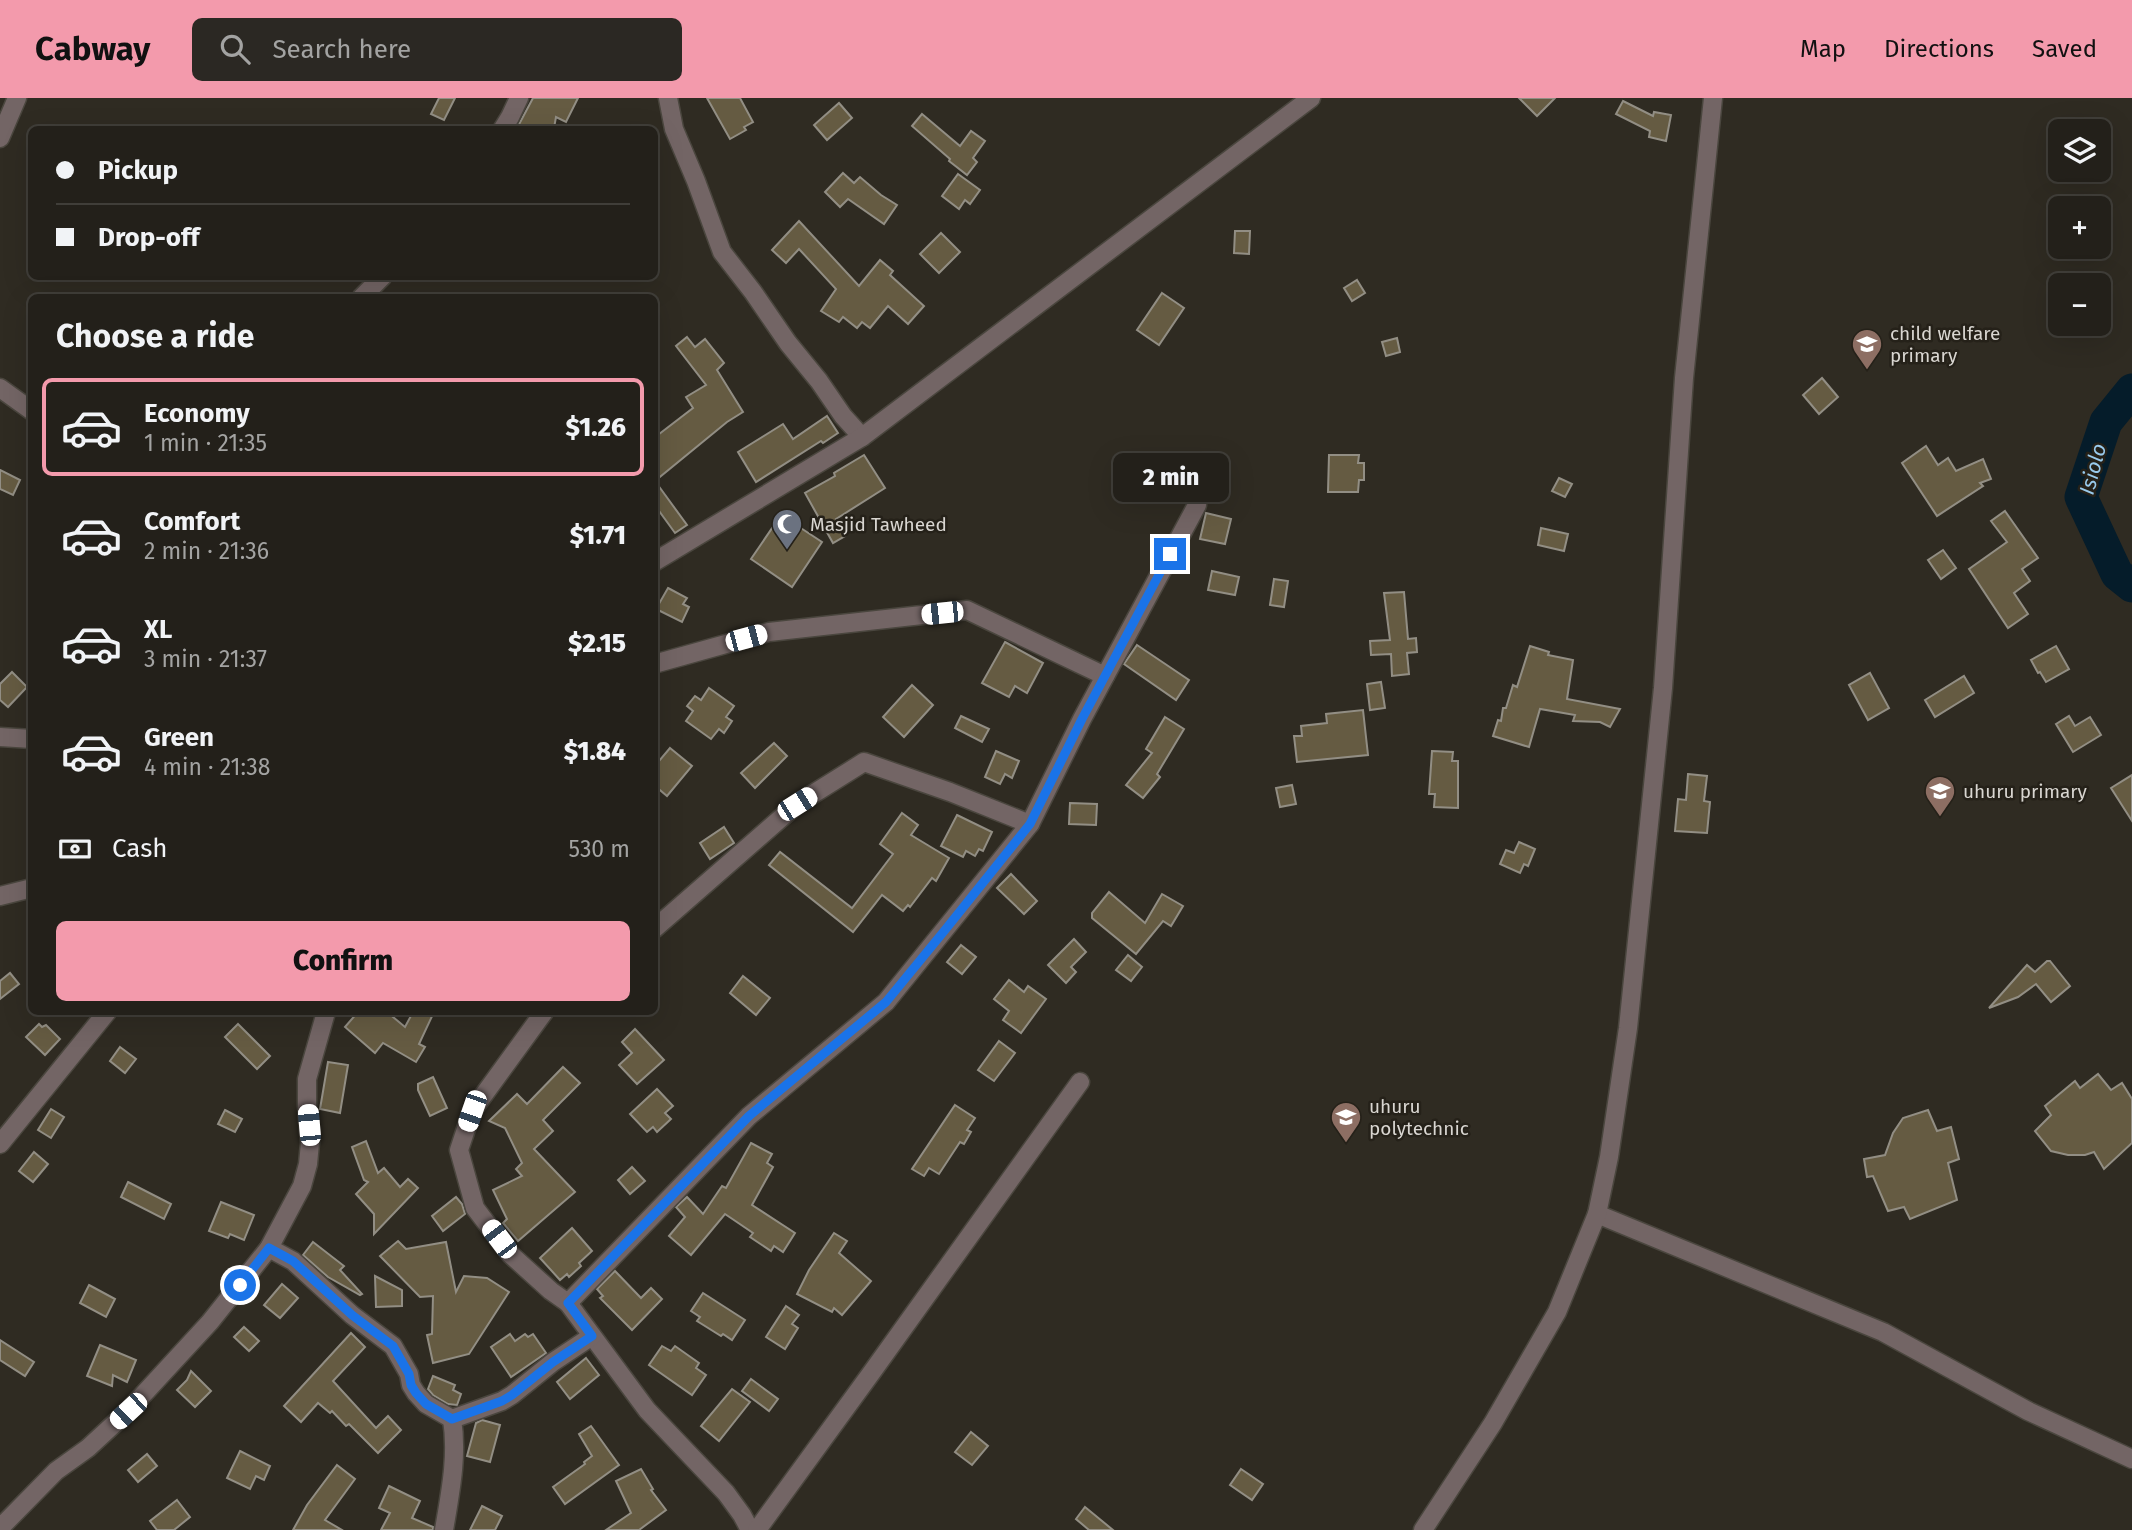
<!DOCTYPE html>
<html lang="en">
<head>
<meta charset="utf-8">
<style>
	:root { --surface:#23201a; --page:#2b2823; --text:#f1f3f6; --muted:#a3a3a2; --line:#403e39; --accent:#f39aac }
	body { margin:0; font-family:"Fira Sans",sans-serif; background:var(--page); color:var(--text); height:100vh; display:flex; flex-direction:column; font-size:26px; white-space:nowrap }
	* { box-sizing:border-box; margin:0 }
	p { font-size:23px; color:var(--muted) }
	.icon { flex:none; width:38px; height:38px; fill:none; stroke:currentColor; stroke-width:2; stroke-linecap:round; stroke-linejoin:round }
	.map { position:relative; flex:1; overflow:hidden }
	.panel { position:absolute; left:28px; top:196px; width:630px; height:721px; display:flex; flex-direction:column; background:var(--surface); border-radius:10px; box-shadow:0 7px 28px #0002,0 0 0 2px var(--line) }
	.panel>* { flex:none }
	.banner { position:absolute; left:28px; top:28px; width:630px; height:154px; border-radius:10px; box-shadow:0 7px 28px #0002,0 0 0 2px var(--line); display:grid; align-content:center; height:154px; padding:0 28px; background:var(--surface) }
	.fabs { position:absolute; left:2048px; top:21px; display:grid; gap:14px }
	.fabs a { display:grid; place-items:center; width:63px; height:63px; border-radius:10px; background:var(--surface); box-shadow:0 7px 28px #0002,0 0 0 2px var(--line); font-size:35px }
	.end { position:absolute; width:32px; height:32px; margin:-16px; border:9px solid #1a73e8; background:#fff; box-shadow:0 0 0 4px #fff }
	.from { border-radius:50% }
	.bubble { position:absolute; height:49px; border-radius:10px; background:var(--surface); box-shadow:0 7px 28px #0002,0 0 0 2px var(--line); font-size:23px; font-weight:800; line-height:49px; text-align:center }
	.car { position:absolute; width:21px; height:42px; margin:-21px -10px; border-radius:9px; box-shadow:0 0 5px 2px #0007; background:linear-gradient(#fff 24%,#345 0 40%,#fff 0 76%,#345 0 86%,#fff 0) }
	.banner b { display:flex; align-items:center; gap:24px; height:66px; font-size:26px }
	.banner b+b { border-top:2px solid var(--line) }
	.banner i { width:18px; height:18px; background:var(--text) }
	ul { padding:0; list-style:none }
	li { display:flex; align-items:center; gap:21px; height:98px; margin:0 14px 10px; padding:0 14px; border:4px solid transparent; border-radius:10px }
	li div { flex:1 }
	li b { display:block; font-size:26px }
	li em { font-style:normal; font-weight:800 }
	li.on { border-color:var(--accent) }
	li>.icon { width:63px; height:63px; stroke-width:1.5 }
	h2 { padding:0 28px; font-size:32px; line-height:84px }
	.pay { display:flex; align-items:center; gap:18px; height:77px; padding:0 28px; font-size:26px }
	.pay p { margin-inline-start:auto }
	.primary-button { display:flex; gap:14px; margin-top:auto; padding:14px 28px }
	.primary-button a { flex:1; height:80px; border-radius:10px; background:var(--accent); color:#111; font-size:28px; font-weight:800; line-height:80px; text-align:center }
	header { display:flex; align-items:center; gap:42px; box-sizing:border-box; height:98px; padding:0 35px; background:var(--accent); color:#111 }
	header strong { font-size:33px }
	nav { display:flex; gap:38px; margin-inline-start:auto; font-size:24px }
	.search { width:490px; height:63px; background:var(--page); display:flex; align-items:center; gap:18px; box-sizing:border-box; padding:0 24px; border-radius:10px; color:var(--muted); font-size:26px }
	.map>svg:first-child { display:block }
</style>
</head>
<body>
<header>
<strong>Cabway</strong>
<div class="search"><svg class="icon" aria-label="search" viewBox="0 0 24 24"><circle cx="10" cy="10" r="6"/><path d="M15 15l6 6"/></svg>Search here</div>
<nav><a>Map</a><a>Directions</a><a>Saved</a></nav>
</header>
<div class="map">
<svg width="2132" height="1432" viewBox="0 0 2132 1432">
	<rect width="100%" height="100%" fill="#2f2b22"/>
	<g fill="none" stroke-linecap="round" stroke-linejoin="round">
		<polyline stroke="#051c2a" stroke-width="33" points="2132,292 2106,324 2081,399 2117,476 2132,488"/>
	</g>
	<g fill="#655b42" stroke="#928e84" stroke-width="2">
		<polygon points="439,0 455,0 444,22 431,16"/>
		<polygon points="533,0 578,0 566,24 556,19 554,30 556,32 516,32"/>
		<polygon points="707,0 740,0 753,24 744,29 746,32 730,41"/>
		<polygon points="1519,0 1555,0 1537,18"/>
		<polygon points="1623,3 1653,18 1654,14 1671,17 1666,43 1649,39 1650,33 1616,16"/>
		<polygon points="839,5 852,20 827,42 814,27"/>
		<polygon points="922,16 960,48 971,33 985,43 973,60 977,64 967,77 949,63 950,61 912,28"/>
		<polygon points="843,75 854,85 860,79 881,97 897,107 884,126 848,101 840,109 825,94"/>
		<polygon points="958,76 980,92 970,106 965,102 959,111 942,98"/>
		<polygon points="799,123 859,188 880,162 893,173 890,177 924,208 908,226 888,208 870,230 862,224 857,230 843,219 839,224 821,213 836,191 799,151 786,165 772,152"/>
		<polygon points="1235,133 1250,133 1249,156 1234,155"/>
		<polygon points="941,135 960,154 939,175 920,156"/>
		<polygon points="1357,182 1365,195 1352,203 1344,190"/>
		<polygon points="1162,195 1184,210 1159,247 1137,232"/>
		<polygon points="687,239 695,249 705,241 724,265 717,272 743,314 727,324 655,383 687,427 675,435 654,406 654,340 693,310 686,299 706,287 676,248"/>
		<polygon points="1397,240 1400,254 1386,258 1382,244"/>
		<polygon points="1822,280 1838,299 1819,316 1803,297"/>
		<polygon points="827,318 838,335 823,345 821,343 756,384 738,354 783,326 793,341"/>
		<polygon points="1926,348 1938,367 1948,360 1956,373 1983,361 1991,381 1980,385 1983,388 1937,418 1902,365"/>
		<polygon points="864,357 885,390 836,421 845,438 833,445 805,395 835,378 834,375"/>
		<polygon points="1329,357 1359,357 1358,365 1364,365 1364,382 1359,382 1358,394 1328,394"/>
		<polygon points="0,372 20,382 13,397 0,391"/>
		<polygon points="1559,380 1572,386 1565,399 1552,393"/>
		<polygon points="2005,413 2038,460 2022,471 2030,483 2014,495 2028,516 2008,530 1969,471 2007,444 1991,423"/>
		<polygon points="1206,415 1231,421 1225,446 1200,441"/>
		<polygon points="781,417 822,444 792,489 751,461"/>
		<polygon points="1541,430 1568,436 1564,453 1538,447"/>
		<polygon points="1943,452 1956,470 1941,481 1928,462"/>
		<polygon points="1212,473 1239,479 1235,497 1208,492"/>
		<polygon points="1274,481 1288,483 1284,509 1270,507"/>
		<polygon points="668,490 687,500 683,506 689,509 682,524 656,511"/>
		<polygon points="1404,494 1408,541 1416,540 1417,554 1407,555 1409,576 1392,578 1391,556 1371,557 1370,543 1390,542 1384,495"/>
		<polygon points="1005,544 1043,565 1027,595 1015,588 1009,599 982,585"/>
		<polygon points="1137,547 1189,582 1176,602 1124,566"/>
		<polygon points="1530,548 1549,554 1548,557 1573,562 1567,601 1620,611 1610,629 1600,624 1573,623 1575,617 1540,611 1529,649 1493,638 1498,622 1501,623 1503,610 1506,610 1513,587 1517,589"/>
		<polygon points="2056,548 2069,571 2046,584 2040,574 2038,575 2031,562"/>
		<polygon points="12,574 27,589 8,609 0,602 0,586"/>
		<polygon points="1870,575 1889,610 1868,622 1849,587"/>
		<polygon points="1964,578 1974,595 1935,619 1925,602"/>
		<polygon points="1381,584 1385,610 1370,612 1367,586"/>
		<polygon points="912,587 933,607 904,639 883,619"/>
		<polygon points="709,590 734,608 726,619 732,623 724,635 719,631 711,641 686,623 693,613 687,608 695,598 701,602"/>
		<polygon points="1363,612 1368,657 1297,664 1294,638 1302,638 1301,628 1327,625 1326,616"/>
		<polygon points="961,618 989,631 982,644 955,630"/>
		<polygon points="2069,618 2075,628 2090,619 2101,637 2073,654 2056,626"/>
		<polygon points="1165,619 1184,631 1157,676 1160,679 1143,700 1126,687 1152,655 1146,651"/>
		<polygon points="774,645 787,658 755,690 741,675"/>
		<polygon points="670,650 692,668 667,698 654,687 654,669"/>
		<polygon points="996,653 1019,663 1012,680 1005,676 1000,686 985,679"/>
		<polygon points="1432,653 1453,654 1452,663 1458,663 1458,710 1434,709 1435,696 1429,696"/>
		<polygon points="1688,676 1707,678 1704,703 1710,704 1707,735 1675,733 1678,701 1686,702"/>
		<polygon points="2132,677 2132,723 2111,690"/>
		<polygon points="1292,687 1296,706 1280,709 1276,690"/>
		<polygon points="1070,705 1097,706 1096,727 1069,726"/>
		<polygon points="902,715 918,727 911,737 949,760 936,783 932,780 910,809 908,807 903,813 882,797 853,834 769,767 780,754 852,810 893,756 880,746"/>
		<polygon points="957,717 992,734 983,753 979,751 975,758 966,753 963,759 941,748"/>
		<polygon points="724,729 734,745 710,761 700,745"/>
		<polygon points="1519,744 1535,751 1528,768 1524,766 1520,775 1500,766 1506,752 1514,755"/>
		<polygon points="1011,776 1037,803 1024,816 997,790"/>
		<polygon points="1109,794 1145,825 1162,796 1183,808 1171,828 1163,823 1136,856 1092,820 1092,815"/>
		<polygon points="1074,841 1086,854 1071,869 1076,874 1066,885 1048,867"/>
		<polygon points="961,847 976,859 962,876 947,864"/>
		<polygon points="1128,857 1142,869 1131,883 1116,872"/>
		<polygon points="2047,863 2050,863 2070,888 2051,904 2036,886 2018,899 1989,910 2027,867 2035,874"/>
		<polygon points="10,875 19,886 0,901 0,883"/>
		<polygon points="743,878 770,900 756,917 730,895"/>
		<polygon points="1009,882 1024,894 1028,888 1046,901 1021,935 1003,922 1009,913 994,901"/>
		<polygon points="358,914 387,914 405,929 413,914 434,914 419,946 425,949 416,964 383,945 375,955 345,929"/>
		<polygon points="39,926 42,929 46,927 60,941 45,957 26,939"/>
		<polygon points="238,926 270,958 257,971 225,939"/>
		<polygon points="635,931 664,962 637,986 619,967 632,955 622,944"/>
		<polygon points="999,943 1015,955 994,983 978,972"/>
		<polygon points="120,949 136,961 125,975 110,963"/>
		<polygon points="328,964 348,967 340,1015 320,1011"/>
		<polygon points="563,969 580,985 543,1022 553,1033 534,1051 575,1094 518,1143 503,1125 507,1121 493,1092 522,1078 516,1071 522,1065 505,1030 489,1023 517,996 527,1006"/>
		<polygon points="2098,976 2111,992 2122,985 2132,1001 2132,1045 2104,1071 2094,1054 2085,1057 2068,1057 2051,1053 2035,1033 2051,1017 2045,1008 2075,983 2080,990"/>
		<polygon points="433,979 447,1010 430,1018 418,992 418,986"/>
		<polygon points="657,991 673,1008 665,1015 671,1021 657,1034 653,1029 647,1034 630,1016"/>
		<polygon points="955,1007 975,1020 967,1032 971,1034 964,1046 960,1044 939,1076 929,1070 924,1078 912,1071"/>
		<polygon points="51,1011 64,1019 51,1040 38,1032"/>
		<polygon points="225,1012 242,1021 235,1034 218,1026"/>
		<polygon points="1928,1012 1937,1033 1951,1029 1959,1061 1948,1065 1957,1102 1910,1121 1904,1109 1888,1113 1873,1078 1867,1079 1864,1061 1885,1057 1893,1035 1903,1020"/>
		<polygon points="366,1043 378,1075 384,1070 400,1089 408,1081 418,1090 374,1136 374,1116 356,1096 368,1084 364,1082 352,1049"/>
		<polygon points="751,1045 772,1056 767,1065 773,1069 752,1107 795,1135 783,1154 774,1148 771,1153 750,1139 753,1135 725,1116 691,1157 669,1138 685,1119 676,1109 687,1099 703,1116 722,1088 726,1090"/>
		<polygon points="34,1054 48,1066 33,1084 19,1073"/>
		<polygon points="632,1069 645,1083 630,1096 618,1082"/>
		<polygon points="128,1084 171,1106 164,1121 121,1099"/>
		<polygon points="456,1099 462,1106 465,1116 443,1133 432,1118"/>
		<polygon points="221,1104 254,1117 244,1142 230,1136 228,1140 209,1133"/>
		<polygon points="572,1130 592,1153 579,1165 581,1168 569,1179 567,1176 560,1182 540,1160"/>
		<polygon points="834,1135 847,1143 839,1155 871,1183 842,1217 834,1210 832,1214 797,1196 809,1172"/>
		<polygon points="398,1143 406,1151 446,1144 456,1194 464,1178 487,1180 509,1194 469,1256 433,1265 427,1237 432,1236 433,1198 420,1199 380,1158"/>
		<polygon points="313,1144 344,1168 340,1172 362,1196 360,1197 328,1179 303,1157"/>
		<polygon points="615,1173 641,1200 651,1190 662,1201 632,1232 600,1200 603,1198 597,1191"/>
		<polygon points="375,1178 402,1192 402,1208 376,1209"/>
		<polygon points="282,1186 298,1200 280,1220 264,1207"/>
		<polygon points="89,1187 115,1201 106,1219 80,1205"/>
		<polygon points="703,1195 745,1222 732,1242 723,1236 721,1238 697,1223 700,1219 691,1213"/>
		<polygon points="786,1208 799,1217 792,1226 798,1230 785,1251 766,1239"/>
		<polygon points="244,1229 259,1243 249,1253 234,1239"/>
		<polygon points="351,1235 365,1249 333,1283 376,1330 388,1318 401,1332 378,1355 349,1326 346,1328 332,1313 330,1315 318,1305 301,1324 284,1308"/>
		<polygon points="510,1236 515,1243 525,1236 528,1239 533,1236 546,1255 511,1279 491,1249"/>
		<polygon points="0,1242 34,1264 25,1278 0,1262"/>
		<polygon points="100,1247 136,1262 127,1284 113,1277 112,1288 87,1278"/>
		<polygon points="662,1248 671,1253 675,1248 699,1265 696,1270 706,1277 692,1297 649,1267"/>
		<polygon points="586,1260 599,1277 570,1301 557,1284"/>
		<polygon points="191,1273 211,1293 195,1309 177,1292 187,1282"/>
		<polygon points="433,1278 455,1287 453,1292 461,1296 457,1307 448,1306 433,1297 428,1291"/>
		<polygon points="751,1281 778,1301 769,1313 742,1293"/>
		<polygon points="732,1291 750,1304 719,1343 701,1328"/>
		<polygon points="482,1322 500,1327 490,1364 467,1358 476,1325"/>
		<polygon points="591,1328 619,1367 565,1406 553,1389 585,1366 584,1364 592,1358 579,1336"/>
		<polygon points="971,1334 988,1348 972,1367 955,1354"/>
		<polygon points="240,1353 270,1368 264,1382 256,1378 250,1391 227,1380"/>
		<polygon points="147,1356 157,1368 138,1384 128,1372"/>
		<polygon points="337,1367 355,1381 325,1422 342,1432 293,1432 307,1407"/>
		<polygon points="641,1371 653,1391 651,1392 666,1412 639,1432 606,1432 631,1415 616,1383"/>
		<polygon points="1241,1371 1263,1386 1252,1402 1230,1387"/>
		<polygon points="389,1388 420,1403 412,1420 433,1429 433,1432 381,1432 390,1415 379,1410"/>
		<polygon points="177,1402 190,1419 174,1432 157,1432 150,1423"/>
		<polygon points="482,1408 502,1418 495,1432 470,1432"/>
		<polygon points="1085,1409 1113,1432 1089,1432 1076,1421"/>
	</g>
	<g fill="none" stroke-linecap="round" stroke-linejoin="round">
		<g stroke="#4a463e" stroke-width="21">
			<g id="minor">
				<polyline points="668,0 674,31 696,83 722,154 753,194 788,245 819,283 843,318 862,339"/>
				<polyline points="502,32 510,19 519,0"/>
				<polyline points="0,40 17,0"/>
				<polyline points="361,200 383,178"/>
				<polyline points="0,290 32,313"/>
				<polyline points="654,464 862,339 1311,0"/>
				<polyline points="654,566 769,534 967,512 1105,578"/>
				<polyline points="0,639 32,641"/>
				<polyline points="0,798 32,790"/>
				<polyline points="654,831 797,706 864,664 950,694 1030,726"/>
				<polyline points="544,914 472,1013 459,1052 475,1110 510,1156 551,1193 568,1205 647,1312 726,1395 742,1417 750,1432"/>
				<polyline points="0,1046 107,914"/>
				<polyline points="1597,1116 1883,1234 2028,1313 2132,1361"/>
				<polyline points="269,1150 293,1163 352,1217 393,1248 409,1276 411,1287 416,1295 426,1306 452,1321 502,1303 512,1297 553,1264 592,1238"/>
				<polyline points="568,1205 749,1018 886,904 1030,726 1082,621 1197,407"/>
				<polyline points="0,1430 56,1373 88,1350 128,1313 210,1224 269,1150 302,1088 308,1066 310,1045 307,1008 307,981 326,914"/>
				<path d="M444 1432C450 1396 458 1358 452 1321"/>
				<polyline points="757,1432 872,1274 1080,984"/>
				<polyline points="1423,1432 1493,1325 1557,1214 1597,1116 1609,1059 1628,930 1663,590 1684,280 1713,0"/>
			</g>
		</g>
		<use href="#minor" stroke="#736565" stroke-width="18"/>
	</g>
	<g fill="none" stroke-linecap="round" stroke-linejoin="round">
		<polyline stroke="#1a73e8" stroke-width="9" points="240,1187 269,1150 293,1163 352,1217 393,1248 409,1276 411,1287 416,1295 426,1306 452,1321 502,1303 512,1297 553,1264 592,1238 568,1205 749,1018 886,904 945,832 1030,726 1082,621 1170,456"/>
	</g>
	<defs>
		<g id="school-pin" transform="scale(1.575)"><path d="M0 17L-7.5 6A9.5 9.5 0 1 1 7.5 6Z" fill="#8d6e63" stroke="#252119"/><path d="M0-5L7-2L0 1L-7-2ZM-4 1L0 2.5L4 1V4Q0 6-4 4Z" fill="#fff"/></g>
		<g id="mosque-pin" transform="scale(1.575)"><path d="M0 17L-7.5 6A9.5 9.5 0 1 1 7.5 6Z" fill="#6b7280" stroke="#252119"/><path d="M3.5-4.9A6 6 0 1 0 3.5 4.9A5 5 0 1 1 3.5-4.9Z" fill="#fff"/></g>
	</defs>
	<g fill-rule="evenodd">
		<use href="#school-pin" x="1867" y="246"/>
		<use href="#mosque-pin" x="787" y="426"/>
		<use href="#school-pin" x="1940" y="693"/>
		<use href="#school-pin" x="1346" y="1019"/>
	</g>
	<g text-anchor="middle" stroke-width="5" stroke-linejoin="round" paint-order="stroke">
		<g font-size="19" fill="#d9d6d1" stroke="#252119" text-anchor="start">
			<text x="1890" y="242">child welfare<tspan x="1890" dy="22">primary</tspan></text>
			<text x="810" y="433">Masjid Tawheed</text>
			<text x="1963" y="700">uhuru primary</text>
			<text x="1369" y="1015">uhuru<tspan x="1369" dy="22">polytechnic</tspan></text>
		</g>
		<g font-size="21" font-style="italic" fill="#99caec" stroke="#252119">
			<text transform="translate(2093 371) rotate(-75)" y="7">Isiolo</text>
		</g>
	</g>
</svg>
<div class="fabs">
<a><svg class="icon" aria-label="layers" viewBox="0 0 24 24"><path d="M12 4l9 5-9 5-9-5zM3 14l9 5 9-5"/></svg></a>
<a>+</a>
<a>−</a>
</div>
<i class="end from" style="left:240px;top:1187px"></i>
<i class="end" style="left:1170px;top:456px"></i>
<div class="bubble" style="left:1113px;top:355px;width:116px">2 min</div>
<i class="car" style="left:942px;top:515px;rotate:264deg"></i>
<i class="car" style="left:746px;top:540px;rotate:75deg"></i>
<i class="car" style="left:797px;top:706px;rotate:58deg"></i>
<i class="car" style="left:472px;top:1013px;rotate:199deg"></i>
<i class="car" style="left:309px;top:1027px;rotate:355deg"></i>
<i class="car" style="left:499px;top:1141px;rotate:323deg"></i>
<i class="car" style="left:128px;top:1313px;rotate:227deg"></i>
<div class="banner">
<b><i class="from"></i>Pickup</b>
<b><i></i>Drop-off</b>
</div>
<section class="panel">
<h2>Choose a ride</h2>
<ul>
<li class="on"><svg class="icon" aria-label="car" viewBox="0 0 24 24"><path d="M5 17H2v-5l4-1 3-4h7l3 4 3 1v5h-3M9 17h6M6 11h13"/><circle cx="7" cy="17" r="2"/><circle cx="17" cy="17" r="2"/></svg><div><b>Economy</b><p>1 min · 21:35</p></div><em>$1.26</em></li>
<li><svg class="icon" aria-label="car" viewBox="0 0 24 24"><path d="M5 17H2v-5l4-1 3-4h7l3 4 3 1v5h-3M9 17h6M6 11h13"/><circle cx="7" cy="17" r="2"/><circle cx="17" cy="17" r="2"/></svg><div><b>Comfort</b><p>2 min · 21:36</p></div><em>$1.71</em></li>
<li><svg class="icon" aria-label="car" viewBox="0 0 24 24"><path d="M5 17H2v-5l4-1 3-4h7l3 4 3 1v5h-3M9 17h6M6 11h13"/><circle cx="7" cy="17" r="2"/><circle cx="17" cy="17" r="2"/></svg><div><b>XL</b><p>3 min · 21:37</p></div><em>$2.15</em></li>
<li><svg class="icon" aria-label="car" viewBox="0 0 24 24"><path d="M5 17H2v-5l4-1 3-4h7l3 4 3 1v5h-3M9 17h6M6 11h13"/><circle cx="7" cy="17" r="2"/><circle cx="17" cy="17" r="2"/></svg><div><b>Green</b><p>4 min · 21:38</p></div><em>$1.84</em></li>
</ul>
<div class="pay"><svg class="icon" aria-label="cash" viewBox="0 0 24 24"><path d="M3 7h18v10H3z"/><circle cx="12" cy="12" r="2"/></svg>Cash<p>530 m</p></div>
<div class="primary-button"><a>Confirm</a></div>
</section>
</div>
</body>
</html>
